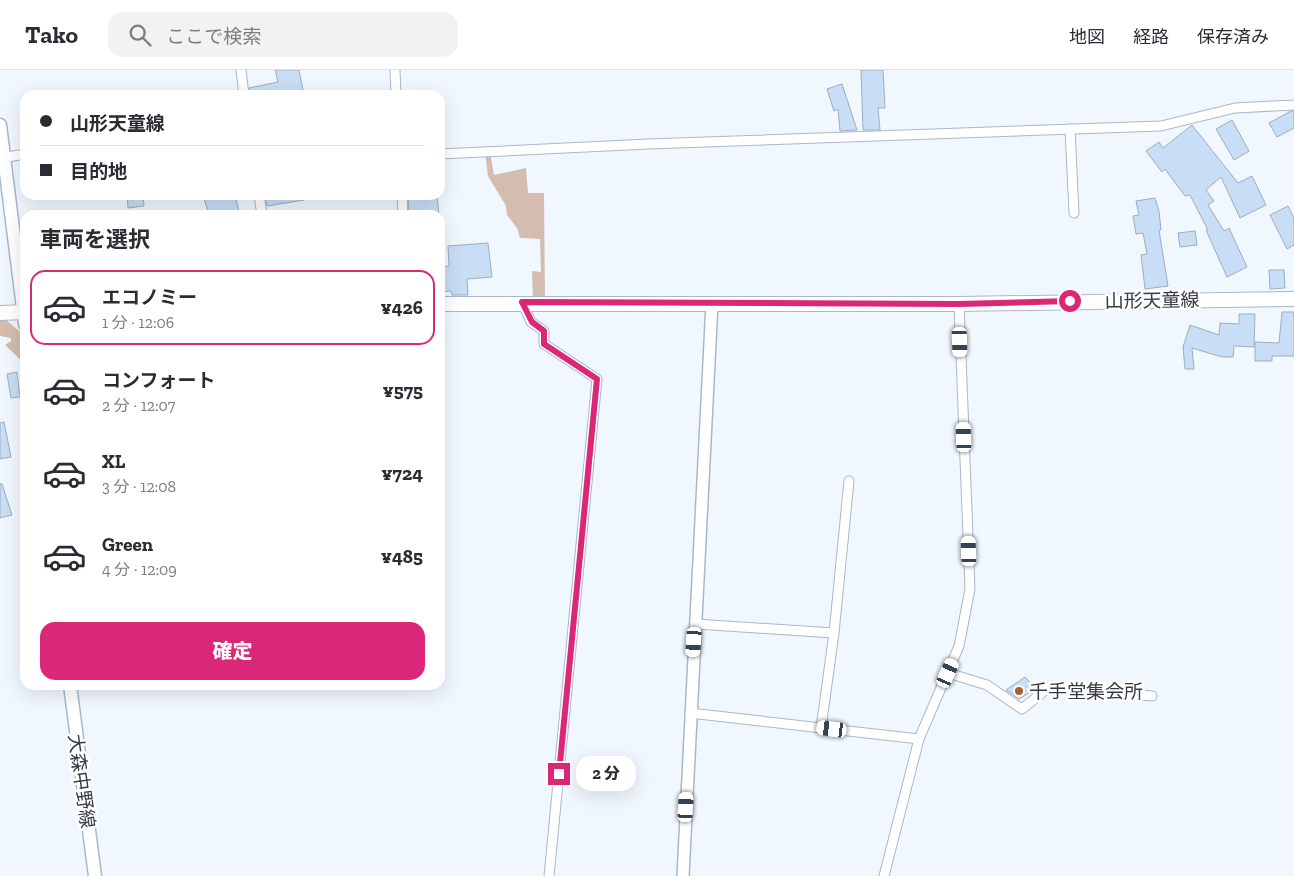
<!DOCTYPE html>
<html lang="ja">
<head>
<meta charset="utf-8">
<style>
	:root { --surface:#fff; --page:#f2f2f3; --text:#2b2b33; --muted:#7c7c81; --line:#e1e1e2; --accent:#db2777 }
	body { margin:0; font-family:"Zilla Slab","Noto Sans JP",serif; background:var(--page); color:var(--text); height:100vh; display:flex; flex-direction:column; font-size:19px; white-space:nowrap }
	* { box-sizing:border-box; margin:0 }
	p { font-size:16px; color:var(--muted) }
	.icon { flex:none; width:28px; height:28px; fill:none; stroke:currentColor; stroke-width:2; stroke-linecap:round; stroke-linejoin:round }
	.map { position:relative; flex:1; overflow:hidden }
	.panel { position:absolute; left:20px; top:140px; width:425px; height:480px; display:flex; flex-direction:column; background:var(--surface); border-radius:15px; box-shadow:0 5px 20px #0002 }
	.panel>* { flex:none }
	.hud { position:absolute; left:20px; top:20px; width:425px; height:110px; border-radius:15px; box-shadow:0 5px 20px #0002; display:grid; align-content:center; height:110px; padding:0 20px; background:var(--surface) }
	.end { position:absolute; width:22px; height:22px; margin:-11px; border:6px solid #db2777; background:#fff; box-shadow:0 0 0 2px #fff }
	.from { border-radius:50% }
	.bubble { position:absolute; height:35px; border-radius:15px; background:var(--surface); box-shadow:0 5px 20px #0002; font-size:16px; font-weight:800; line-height:35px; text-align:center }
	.car { position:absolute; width:15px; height:30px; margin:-15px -8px; border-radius:6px; box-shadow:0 0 4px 1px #0007; background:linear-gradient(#fff 24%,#345 0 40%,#fff 0 76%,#345 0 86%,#fff 0) }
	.hud b { display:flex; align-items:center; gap:18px; height:48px; font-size:19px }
	.hud b+b { border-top:1px solid var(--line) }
	.hud i { width:12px; height:12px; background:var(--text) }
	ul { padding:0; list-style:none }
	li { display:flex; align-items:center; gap:15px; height:75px; margin:0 10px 8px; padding:0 10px; border:2px solid transparent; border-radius:15px }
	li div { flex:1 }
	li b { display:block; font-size:19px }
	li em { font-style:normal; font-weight:800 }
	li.active { border-color:var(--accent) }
	li>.icon { width:45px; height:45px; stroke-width:1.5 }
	h2 { padding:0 20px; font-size:22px; line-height:60px }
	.button { display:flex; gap:10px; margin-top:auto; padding:10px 20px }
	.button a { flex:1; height:58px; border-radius:15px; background:var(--accent); color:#fff; font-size:20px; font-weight:800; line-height:58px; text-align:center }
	header { display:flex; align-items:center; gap:30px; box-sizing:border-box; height:70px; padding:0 25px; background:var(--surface); border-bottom:1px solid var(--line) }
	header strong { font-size:24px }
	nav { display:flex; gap:28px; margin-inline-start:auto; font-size:18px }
	.search { width:350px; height:45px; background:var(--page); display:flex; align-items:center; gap:12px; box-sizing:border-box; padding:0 18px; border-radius:15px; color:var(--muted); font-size:19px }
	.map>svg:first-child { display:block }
</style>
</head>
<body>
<header>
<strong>Tako</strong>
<div class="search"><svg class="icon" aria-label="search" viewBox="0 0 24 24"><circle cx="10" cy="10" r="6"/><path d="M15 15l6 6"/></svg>ここで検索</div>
<nav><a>地図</a><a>経路</a><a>保存済み</a></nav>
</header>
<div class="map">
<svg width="1294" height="806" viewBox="0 0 1294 806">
	<rect width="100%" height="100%" fill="#f1f7fe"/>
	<g fill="#d4bdae">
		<polygon points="485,82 490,82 494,105 526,98 528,123 544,123 545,232 533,232 532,201 541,202 540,169 520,168 517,158 507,145 506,136 488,106"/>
		<polygon points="0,250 6,250 25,266 25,294 5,275 11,271 11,268 0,266"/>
	</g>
	<g fill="#c7def6" stroke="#9eadbd">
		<polygon points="275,0 299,0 304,25 250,25 249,18 278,12"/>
		<polygon points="861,0 883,0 885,38 878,38 880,60 863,60"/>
		<polygon points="842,14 857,60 840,61 838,39 834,41 827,19"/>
		<polygon points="1291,41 1294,41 1294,58 1277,67 1269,53"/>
		<polygon points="1232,50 1249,81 1234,90 1216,59"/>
		<polygon points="1192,55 1238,113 1252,106 1266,135 1240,148 1221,107 1206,120 1214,131 1208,135 1224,161 1229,158 1247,197 1227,207 1206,160 1208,160 1190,125 1185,126 1165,99 1162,102 1146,81 1159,72 1163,78"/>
		<polygon points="127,125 143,125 144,136 128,138"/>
		<polygon points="203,125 225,125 226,128 235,125 240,145 209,145"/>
		<polygon points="265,125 303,125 304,130 267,136"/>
		<polygon points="408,125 437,125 439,145 409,145"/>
		<polygon points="1155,128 1159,141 1161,160 1159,160 1168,216 1145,219 1141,185 1147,184 1143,163 1136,164 1133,146 1139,145 1136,131"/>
		<polygon points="1288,136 1294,148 1294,175 1287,179 1270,145"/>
		<polygon points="1195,161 1197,175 1180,177 1178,163"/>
		<polygon points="488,173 492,207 467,209 468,225 452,225 451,221 440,222 440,197 449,196 448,176"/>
		<polygon points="1269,200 1284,200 1285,218 1270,219"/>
		<polygon points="1282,242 1294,242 1294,286 1272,286 1272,291 1255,291 1255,272 1279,273"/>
		<polygon points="1239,244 1255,244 1254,277 1234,276 1233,287 1222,287 1192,278 1194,299 1185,299 1183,277 1190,255 1219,265 1220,253 1239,254"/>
		<polygon points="17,302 20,327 11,328 7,304"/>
		<polygon points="4,352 11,387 0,389 0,353"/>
		<polygon points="0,414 2,414 12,445 0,448"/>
		<polygon points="1025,607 1036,619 1019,629 1006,620"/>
	</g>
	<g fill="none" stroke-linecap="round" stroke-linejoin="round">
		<g stroke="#a9b8c9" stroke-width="11">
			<g id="minor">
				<polyline points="241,0 244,25"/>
				<polyline points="395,0 396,25"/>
				<polyline points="1070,59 1074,143"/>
				<polyline points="440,84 648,74 1161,56 1235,38 1294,35"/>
				<polyline points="1,88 25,84"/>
				<polyline points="259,125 262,145"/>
				<polyline points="402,125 403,145"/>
				<polyline points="522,232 531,252 544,261 544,274 597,309 549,806"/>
				<polyline points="696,554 834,563"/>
				<polyline points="948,603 987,615 1022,639 1049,617 1152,626"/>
				<polyline points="690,643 919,669"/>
				<polyline points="821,658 834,563 849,411"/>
				<polyline points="884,806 919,669 959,576 970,519 959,234"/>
			</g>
		</g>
		<g stroke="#a9b8c9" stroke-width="14">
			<polyline id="tertiary" points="683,806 712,233"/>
		</g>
		<g stroke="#a9b8c9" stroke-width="15">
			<g id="secondary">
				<polyline points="0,55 25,254"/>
				<polyline points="70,615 95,806"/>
			</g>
		</g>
		<g stroke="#a9b8c9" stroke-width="16">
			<g id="primary">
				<polyline points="440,234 959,234 1294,229"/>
				<polyline points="0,243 25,242"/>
			</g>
		</g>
		<use href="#minor" stroke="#fff" stroke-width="9"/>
		<use href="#tertiary" stroke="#fff" stroke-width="11"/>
		<use href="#secondary" stroke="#fff" stroke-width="12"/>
		<use href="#primary" stroke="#fff" stroke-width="14"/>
	</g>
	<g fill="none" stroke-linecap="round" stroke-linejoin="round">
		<polyline stroke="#db2777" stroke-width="6" points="559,704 597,309 544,274 544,261 532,252 522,232 959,234 1070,231"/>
	</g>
	<circle fill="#a4612f" stroke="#fff" stroke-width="2" cx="1019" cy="621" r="5"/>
	<g text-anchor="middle" stroke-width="5" stroke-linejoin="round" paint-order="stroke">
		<g font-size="19" fill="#353b42" stroke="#fff">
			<text transform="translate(1152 230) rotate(-1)" y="7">山形天童線</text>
			<text transform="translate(82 711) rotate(82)" y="7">大森中野線</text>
		</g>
		<g font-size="19" fill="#353b42" stroke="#fff" text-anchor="start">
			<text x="1029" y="628">千手堂集会所</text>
		</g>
	</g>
</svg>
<i class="end from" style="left:1070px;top:231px"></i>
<i class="end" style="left:559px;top:704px"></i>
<div class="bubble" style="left:576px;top:686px;width:60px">2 分</div>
<i class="car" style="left:960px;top:272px;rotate:178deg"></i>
<i class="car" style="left:964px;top:367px;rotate:358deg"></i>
<i class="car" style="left:969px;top:481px;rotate:358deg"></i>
<i class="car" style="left:694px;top:572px;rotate:184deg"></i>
<i class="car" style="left:948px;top:603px;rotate:24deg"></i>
<i class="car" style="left:832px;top:659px;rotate:277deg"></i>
<i class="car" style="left:686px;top:737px;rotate:3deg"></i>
<div class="hud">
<b><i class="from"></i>山形天童線</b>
<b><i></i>目的地</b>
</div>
<section class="panel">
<h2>車両を選択</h2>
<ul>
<li class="active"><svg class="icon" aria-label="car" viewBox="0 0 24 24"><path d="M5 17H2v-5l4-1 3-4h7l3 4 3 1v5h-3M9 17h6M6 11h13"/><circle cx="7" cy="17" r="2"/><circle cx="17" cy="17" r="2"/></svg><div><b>エコノミー</b><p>1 分 · 12:06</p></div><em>¥426</em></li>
<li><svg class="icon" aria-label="car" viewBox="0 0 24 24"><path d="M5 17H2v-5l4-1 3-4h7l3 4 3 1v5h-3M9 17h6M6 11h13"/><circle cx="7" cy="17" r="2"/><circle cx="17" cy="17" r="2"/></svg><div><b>コンフォート</b><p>2 分 · 12:07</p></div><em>¥575</em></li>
<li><svg class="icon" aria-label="car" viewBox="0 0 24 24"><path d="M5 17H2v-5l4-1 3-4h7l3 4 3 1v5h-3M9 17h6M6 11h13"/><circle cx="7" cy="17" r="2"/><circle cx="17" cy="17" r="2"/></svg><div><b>XL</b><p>3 分 · 12:08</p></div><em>¥724</em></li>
<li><svg class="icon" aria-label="car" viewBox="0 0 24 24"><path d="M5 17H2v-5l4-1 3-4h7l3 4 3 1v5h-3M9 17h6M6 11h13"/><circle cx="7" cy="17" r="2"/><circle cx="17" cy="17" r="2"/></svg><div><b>Green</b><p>4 分 · 12:09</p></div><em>¥485</em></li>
</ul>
<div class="button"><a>確定</a></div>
</section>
</div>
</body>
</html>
